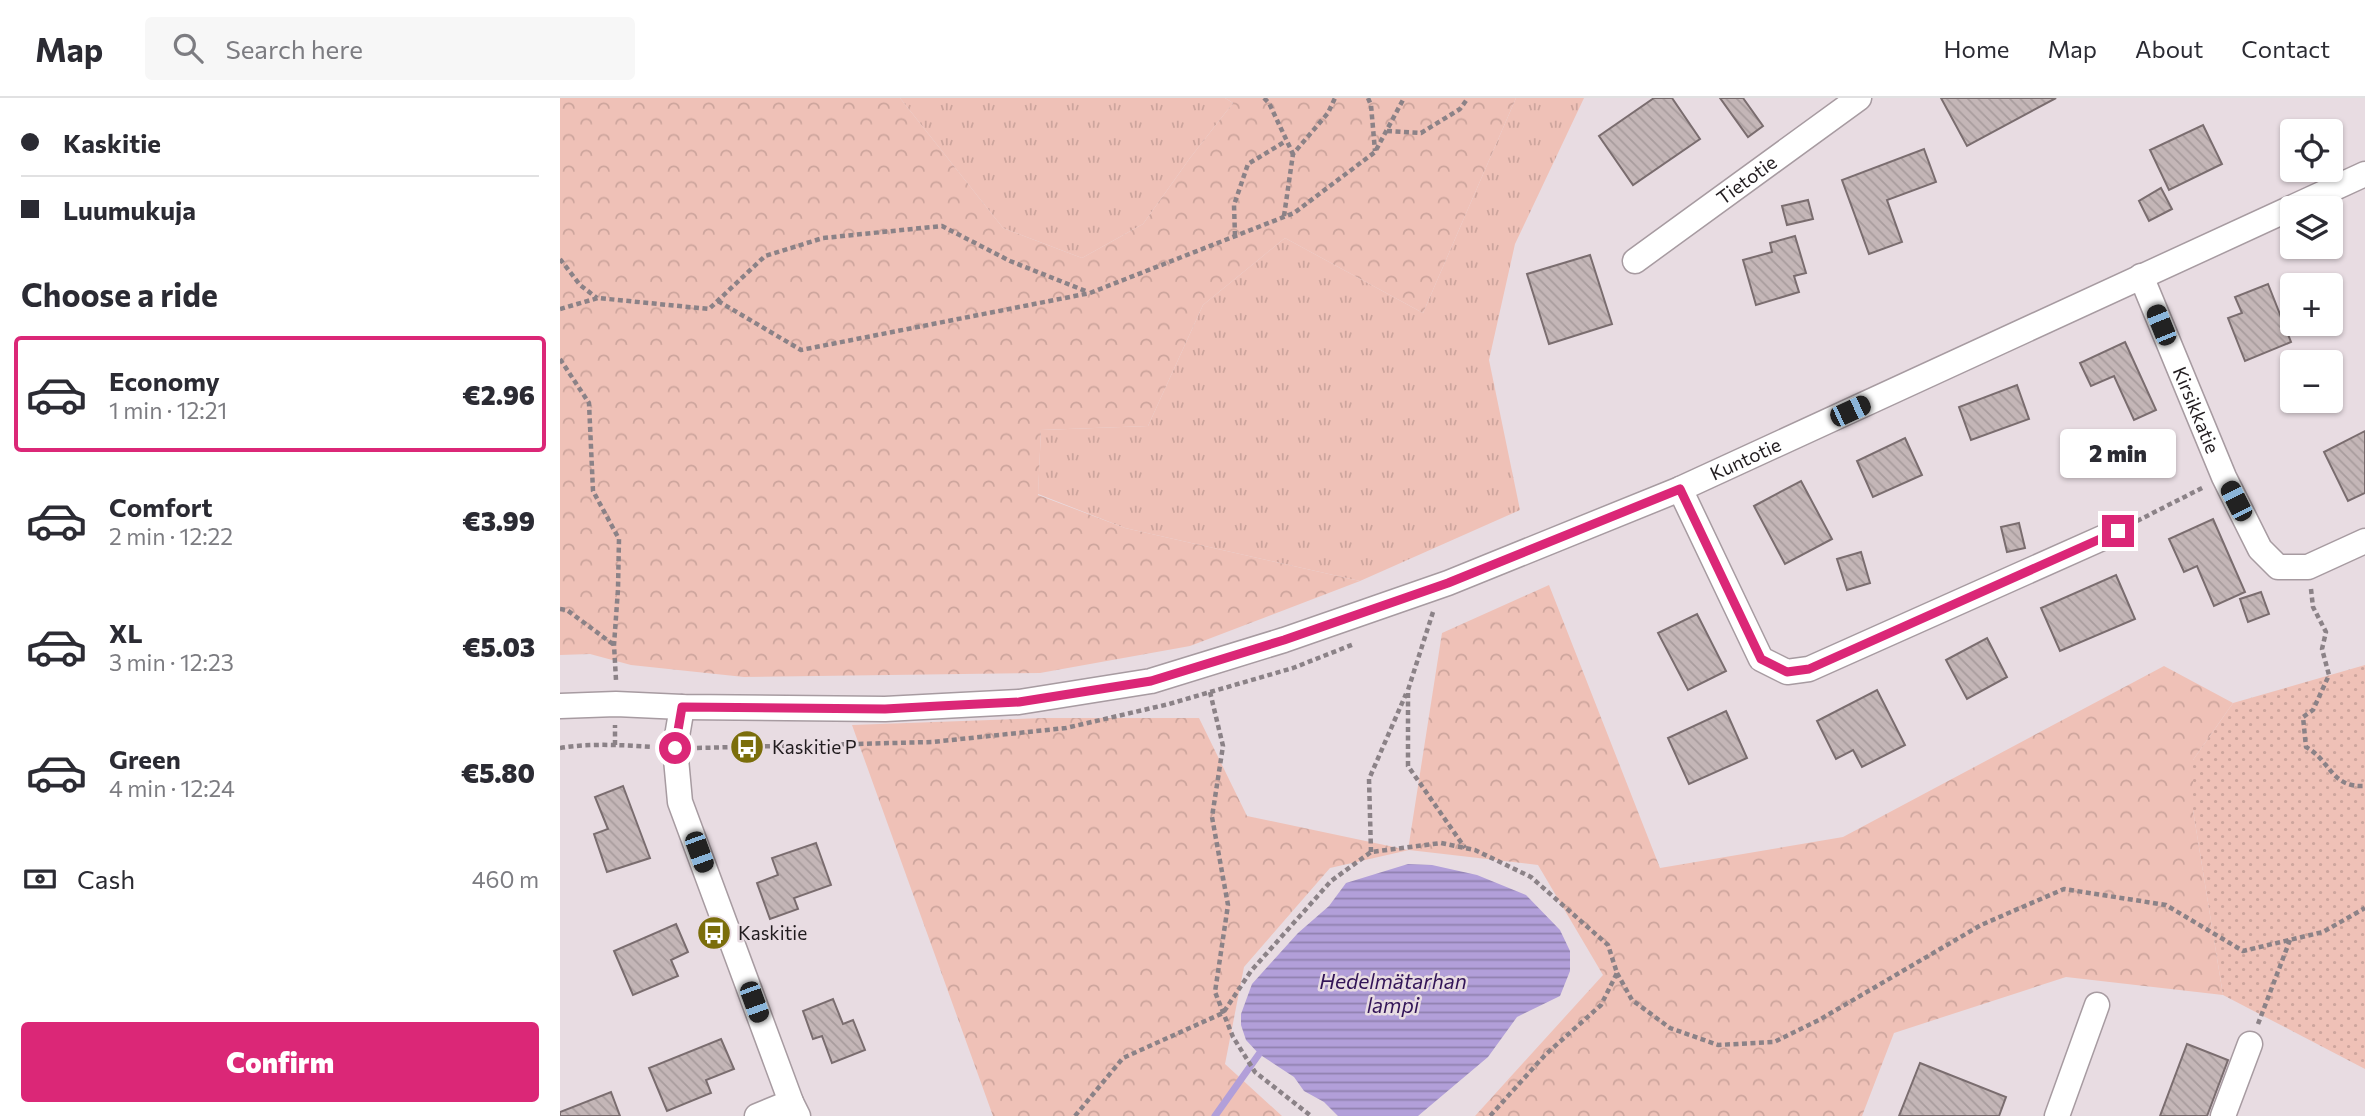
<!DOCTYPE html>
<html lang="en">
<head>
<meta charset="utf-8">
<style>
	:root { --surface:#fff; --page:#f7f7f7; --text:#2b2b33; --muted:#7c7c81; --line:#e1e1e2; --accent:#db2777 }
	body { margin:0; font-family:Commissioner,sans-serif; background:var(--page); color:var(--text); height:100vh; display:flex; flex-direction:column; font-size:26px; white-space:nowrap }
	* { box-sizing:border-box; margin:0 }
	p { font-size:23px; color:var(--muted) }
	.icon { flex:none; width:38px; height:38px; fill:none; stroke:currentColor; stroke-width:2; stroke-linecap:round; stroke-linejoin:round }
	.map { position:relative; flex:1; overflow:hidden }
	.side { display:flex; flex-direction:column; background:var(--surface); width:560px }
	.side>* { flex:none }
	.banner { display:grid; align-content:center; height:154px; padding:0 21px; background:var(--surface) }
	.buttons { position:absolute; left:1720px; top:21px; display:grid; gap:14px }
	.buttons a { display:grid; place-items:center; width:63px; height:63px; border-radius:7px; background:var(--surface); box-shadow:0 2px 5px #0004; font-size:35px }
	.end { position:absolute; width:32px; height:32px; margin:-16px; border:9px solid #db2777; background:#fff; box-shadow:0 0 0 4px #fff }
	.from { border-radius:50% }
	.bubble { position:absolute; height:49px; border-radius:7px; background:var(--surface); box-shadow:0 2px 5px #0004; font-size:23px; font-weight:800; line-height:49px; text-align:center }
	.car { position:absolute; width:21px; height:42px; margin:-21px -10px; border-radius:9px; box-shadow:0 0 5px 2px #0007; background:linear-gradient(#222 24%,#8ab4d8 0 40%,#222 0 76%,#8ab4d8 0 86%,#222 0) }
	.banner b { display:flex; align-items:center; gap:24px; height:66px; font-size:26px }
	.banner b+b { border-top:2px solid var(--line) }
	.banner i { width:18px; height:18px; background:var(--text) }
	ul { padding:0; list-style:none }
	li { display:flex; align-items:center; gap:21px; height:116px; margin:0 14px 10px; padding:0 7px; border:4px solid transparent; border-radius:7px }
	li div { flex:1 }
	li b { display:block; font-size:26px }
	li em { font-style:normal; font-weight:800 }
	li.current { border-color:var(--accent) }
	li>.icon { width:63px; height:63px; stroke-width:1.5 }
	h2 { padding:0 21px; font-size:32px; line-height:84px }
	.pay { display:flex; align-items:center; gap:18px; height:77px; padding:0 21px; font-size:26px }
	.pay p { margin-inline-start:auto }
	.action { display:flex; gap:14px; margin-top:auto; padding:14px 21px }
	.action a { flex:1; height:80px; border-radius:7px; background:var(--accent); color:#fff; font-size:28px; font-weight:800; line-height:80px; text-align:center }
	header { display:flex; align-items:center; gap:42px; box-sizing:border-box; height:98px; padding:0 35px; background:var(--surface); border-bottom:2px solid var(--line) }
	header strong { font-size:33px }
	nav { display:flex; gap:38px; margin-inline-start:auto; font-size:24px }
	.search { width:490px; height:63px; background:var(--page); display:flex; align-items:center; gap:18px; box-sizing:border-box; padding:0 24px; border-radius:7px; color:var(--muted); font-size:26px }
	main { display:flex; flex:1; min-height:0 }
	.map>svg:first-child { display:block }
</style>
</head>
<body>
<header>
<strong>Map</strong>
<div class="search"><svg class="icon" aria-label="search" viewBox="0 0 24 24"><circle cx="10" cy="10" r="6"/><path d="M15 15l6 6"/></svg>Search here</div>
<nav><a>Home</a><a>Map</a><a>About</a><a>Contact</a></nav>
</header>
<main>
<section class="side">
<div class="banner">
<b><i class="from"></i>Kaskitie</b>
<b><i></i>Luumukuja</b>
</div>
<h2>Choose a ride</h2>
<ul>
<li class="current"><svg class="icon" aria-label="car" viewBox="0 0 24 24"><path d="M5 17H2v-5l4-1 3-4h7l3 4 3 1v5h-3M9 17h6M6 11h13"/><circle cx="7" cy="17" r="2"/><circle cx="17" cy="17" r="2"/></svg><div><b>Economy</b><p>1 min · 12:21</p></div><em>€2.96</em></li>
<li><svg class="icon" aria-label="car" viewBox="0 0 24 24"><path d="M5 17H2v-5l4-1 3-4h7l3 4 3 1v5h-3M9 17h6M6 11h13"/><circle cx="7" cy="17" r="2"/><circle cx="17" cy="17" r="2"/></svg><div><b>Comfort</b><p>2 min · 12:22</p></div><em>€3.99</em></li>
<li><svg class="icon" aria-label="car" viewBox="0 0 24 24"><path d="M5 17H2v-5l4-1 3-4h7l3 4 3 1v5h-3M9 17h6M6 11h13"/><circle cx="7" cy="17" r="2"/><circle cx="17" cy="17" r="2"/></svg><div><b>XL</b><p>3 min · 12:23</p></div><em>€5.03</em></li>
<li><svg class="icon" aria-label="car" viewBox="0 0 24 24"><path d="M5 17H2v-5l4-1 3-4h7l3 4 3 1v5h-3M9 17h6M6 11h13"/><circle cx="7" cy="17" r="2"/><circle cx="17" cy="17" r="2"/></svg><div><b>Green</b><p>4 min · 12:24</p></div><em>€5.80</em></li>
</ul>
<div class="pay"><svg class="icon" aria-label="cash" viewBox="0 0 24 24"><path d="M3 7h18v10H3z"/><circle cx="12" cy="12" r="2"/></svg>Cash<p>460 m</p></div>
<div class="action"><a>Confirm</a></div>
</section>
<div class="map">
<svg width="1805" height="1018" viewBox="0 0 1805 1018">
	<defs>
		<pattern id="grass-tufts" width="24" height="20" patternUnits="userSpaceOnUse" patternTransform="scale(1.75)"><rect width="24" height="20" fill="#efc1b7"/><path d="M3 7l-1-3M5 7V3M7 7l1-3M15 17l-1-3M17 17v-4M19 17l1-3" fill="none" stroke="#cda59d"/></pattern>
		<pattern id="forest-crowns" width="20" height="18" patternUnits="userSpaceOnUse" patternTransform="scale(1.75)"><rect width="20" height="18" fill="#efc1b7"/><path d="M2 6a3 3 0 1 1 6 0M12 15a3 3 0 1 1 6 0" fill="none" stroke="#cda59d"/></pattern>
		<pattern id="park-dots" width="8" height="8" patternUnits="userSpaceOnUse" patternTransform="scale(1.75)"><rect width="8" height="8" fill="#efc1b7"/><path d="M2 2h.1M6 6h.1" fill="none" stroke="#cda59d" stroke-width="1.8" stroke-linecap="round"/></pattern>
		<pattern id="water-rules" width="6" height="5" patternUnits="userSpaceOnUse" patternTransform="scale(1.75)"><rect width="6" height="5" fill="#b29fd9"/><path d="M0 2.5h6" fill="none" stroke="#9081af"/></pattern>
		<pattern id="building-back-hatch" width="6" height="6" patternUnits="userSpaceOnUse" patternTransform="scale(1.75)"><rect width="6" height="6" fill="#c4b6b7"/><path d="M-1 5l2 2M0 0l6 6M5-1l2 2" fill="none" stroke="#a89c9d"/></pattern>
	</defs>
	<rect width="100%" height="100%" fill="#e8dce2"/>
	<g fill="url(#grass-tufts)">
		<polygon points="340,0 665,0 673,5 630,60 583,126 522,160 443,130"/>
		<polygon points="956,0 1024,0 955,146 929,262 960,412 800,483 565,430 478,396 481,332 588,328 643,207 725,140 863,215"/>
	</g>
	<g fill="url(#forest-crowns)">
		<polygon points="0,0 340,0 443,130 522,160 583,126 630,60 673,5 665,0 956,0 863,215 725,140 643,207 588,328 481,332 478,397 565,430 800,483 630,548 480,575 184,579 71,567 30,556 0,557"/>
		<polygon points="989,487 1100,770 1283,739 1604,568 1673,605 1633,662 1633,712 1663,897 1506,879 1334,935 1302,1018 915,1018 1043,877 978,767 849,752 770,770 684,869 665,966 722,1018 433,1018 292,627 482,620 639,620 687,718 848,752 882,535"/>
	</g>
	<polygon fill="url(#park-dots)" points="1805,567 1805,971 1663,897 1633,712 1633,662 1673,605"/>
	<polygon fill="url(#water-rules)" points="848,766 872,767 917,777 966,797 1000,832 1010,853 1010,873 1000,898 957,919 928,959 858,1018 778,1018 764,1004 744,993 734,979 699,956 686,942 681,927 681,916 692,886 738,835 769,808 786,785"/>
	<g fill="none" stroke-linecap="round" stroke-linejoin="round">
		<polyline stroke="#b29fd9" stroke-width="7" points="655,1018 699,956"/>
	</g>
	<g fill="url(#building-back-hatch)" stroke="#7a6d6f" stroke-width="2">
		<polygon points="1094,0 1112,0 1140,41 1073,87 1039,38"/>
		<polygon points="1160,0 1183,0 1203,28 1188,39"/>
		<polygon points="1381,0 1496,0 1407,48"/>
		<polygon points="1643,27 1662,66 1609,92 1590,52"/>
		<polygon points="1364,51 1376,84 1327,102 1342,144 1309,156 1282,82"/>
		<polygon points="1601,90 1612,111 1589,123 1579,103"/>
		<polygon points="1248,102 1253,121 1227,127 1222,108"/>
		<polygon points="1235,138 1246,175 1234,178 1239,194 1196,207 1183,162 1212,154 1210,145"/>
		<polygon points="1030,157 1052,226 989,246 967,176"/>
		<polygon points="1708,186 1731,244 1685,263 1668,220 1682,215 1675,199"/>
		<polygon points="1565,244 1596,312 1574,322 1554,278 1531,288 1520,265"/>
		<polygon points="1457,287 1469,321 1411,342 1399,309"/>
		<polygon points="1805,333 1805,395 1788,403 1764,354"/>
		<polygon points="1345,340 1362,377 1313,399 1297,363"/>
		<polygon points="1241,383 1272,441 1225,466 1194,408"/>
		<polygon points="1653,421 1685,494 1654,508 1637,468 1624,474 1609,441"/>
		<polygon points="1459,425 1465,450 1447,454 1441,429"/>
		<polygon points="1301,454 1310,485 1287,492 1277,461"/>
		<polygon points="1556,477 1575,521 1500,553 1481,510"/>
		<polygon points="1701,494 1709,516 1688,524 1680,501"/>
		<polygon points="1137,516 1166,573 1128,592 1098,535"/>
		<polygon points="1427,540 1447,579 1407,601 1386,562"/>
		<polygon points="1317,592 1345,647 1302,669 1293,652 1276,661 1257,623"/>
		<polygon points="1166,613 1187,660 1129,686 1108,640"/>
		<polygon points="63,688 90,760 47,774 34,736 48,731 35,699"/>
		<polygon points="256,745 271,787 234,800 238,811 210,821 197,785 218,777 212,760"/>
		<polygon points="116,826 128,854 111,862 118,878 73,897 54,853"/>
		<polygon points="273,901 283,926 293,922 305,952 272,965 262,938 253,941 243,913"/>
		<polygon points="161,941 174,971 146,982 151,995 107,1013 89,970"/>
		<polygon points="1627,946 1668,962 1647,1018 1600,1018"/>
		<polygon points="1360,965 1446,999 1439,1018 1339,1018"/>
		<polygon points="51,994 60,1018 0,1018 0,1014"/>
	</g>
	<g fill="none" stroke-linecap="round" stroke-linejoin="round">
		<g stroke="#a79ba1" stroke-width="27">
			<g id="minor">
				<path id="s1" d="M1075 163 1299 0"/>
				<path id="s2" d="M1581 178 1664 379 1700 451 1718 469H1748L1805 443"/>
				<polyline points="1120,391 1201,561 1227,574 1249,571 1558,433"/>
				<path id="s3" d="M0 608 56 606 122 609 325 611 459 604 591 583 724 542 888 485 1120 391 1805 76"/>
				<polyline points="122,609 115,650 120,704 231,1004 238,1018"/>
				<polyline points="197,1018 231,1004"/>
				<polyline points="1497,1018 1537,907"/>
				<polyline points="1663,1018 1690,946"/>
			</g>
		</g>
		<g stroke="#8b8287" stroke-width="4.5" stroke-dasharray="5 3.5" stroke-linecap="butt">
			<polyline points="704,0 709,5 733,56"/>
			<polyline points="808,0 811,7 815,53"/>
			<polyline points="827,33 861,35 900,11 908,0"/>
			<polyline points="724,118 733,56 768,15 775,0"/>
			<polyline points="675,138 674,107 688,66 726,43"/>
			<polyline points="0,161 20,187 37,200"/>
			<polyline points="158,203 241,252 530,195 734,115 815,54 844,0"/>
			<polyline points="0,211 38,200 149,211 205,158 263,140 382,128 450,163 528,194"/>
			<polyline points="0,261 29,305 33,393 59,441 58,491 54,547 56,582"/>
			<polyline points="1577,423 1644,389"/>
			<path d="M1751 491 1753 509 1766 534 1762 551 1769 577 1753 612 1743 619 1746 649C1771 663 1771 690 1805 688"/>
			<polyline points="0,511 7,512 54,547"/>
			<polyline points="873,514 848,592 848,668 905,750"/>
			<polyline points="650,594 663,648 652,719 668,807 655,894 673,939 695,974 751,1018"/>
			<polyline points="55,647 55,627"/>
			<path d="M0 650C31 645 62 647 93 649"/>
			<polyline points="137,650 372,644 506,630 609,606 733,570 794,546"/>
			<polyline points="811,754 809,681 846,596"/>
			<polyline points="1057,875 1072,902 1110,930 1158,947 1214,944 1259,922 1421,827 1504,791 1606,807 1683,853 1763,834 1805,810"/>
			<polyline points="1698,926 1730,842"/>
			<polyline points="515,1018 563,960 663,915 691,873 771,783 811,754 881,745 915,752 971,779 1048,847 1057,875 1041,907 985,957 930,1018"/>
		</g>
		<use href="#minor" stroke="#fff" stroke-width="24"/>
	</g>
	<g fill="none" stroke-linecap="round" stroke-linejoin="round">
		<polyline stroke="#db2777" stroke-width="9" points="115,650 122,609 325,611 379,608 459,604 591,583 724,542 888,485 1120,391 1201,561 1227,574 1249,571 1558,433"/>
	</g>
	<defs>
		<g id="bus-disc" transform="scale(1.75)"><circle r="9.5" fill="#7b6e0b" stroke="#e8dce2"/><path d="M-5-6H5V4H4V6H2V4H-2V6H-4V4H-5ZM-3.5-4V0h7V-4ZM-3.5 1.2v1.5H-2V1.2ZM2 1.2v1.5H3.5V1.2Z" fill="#fff"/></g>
	</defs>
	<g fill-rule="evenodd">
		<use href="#bus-disc" x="187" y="649"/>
		<use href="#bus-disc" x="154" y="835"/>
	</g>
	<g text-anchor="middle" stroke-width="5" stroke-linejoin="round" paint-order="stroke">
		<g font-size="19" fill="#211c1f" stroke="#e8dce2">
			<text dy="7" stroke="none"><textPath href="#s1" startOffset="138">Tietotie</textPath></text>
			<text dy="7" stroke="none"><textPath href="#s2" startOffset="145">Kirsikkatie</textPath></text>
			<text dy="7" stroke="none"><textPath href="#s3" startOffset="1228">Kuntotie</textPath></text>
		</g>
		<g font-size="19" fill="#211c1f" stroke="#e8dce2" text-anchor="start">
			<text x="212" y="656">Kaskitie P</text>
			<text x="178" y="842">Kaskitie</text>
		</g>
		<g font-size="21" font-style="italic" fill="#331558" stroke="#e8dce2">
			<text x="833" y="891">Hedelmätarhan<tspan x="833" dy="24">lampi</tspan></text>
		</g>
	</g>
</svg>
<div class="buttons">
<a><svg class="icon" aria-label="locate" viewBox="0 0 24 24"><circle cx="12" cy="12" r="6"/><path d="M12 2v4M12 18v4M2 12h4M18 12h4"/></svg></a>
<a><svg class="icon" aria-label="layers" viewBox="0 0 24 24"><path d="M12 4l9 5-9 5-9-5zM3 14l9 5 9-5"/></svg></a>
<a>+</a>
<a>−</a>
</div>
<i class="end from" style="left:115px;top:650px"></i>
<i class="end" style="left:1558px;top:433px"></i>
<div class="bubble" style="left:1500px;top:331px;width:116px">2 min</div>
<i class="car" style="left:1601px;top:227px;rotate:338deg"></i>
<i class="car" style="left:1290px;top:313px;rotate:65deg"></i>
<i class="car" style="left:1676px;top:403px;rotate:333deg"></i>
<i class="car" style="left:139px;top:754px;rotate:160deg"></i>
<i class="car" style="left:194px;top:904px;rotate:160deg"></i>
</div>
</main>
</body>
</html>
